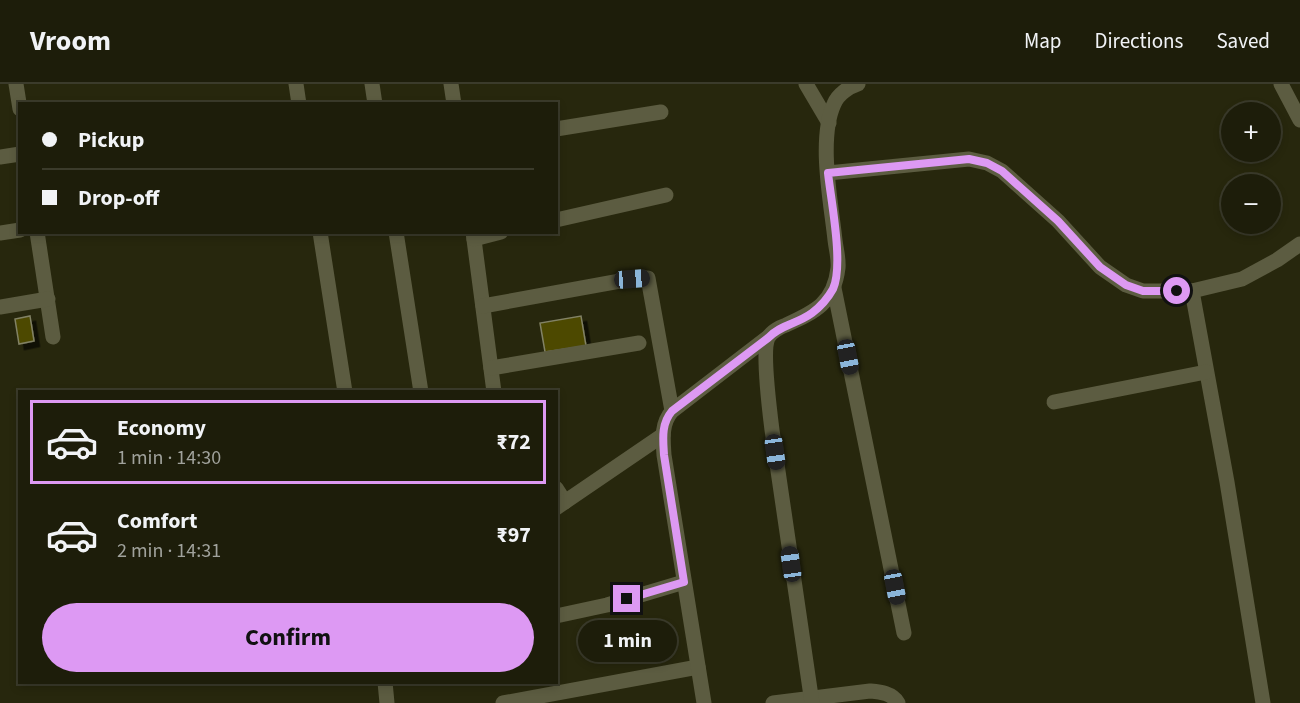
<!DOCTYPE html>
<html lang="en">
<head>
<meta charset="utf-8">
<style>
	:root { --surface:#1d1d0a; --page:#2a2a18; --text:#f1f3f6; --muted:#a0a29c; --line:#3b3b2b; --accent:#dd99f3 }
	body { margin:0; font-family:"Source Sans 3",sans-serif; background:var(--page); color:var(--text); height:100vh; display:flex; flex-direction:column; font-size:22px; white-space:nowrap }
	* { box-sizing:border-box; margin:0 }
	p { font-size:20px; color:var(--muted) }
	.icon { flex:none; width:33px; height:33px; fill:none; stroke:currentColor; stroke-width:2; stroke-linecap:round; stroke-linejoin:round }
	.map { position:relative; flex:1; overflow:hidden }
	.side { position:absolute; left:18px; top:306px; width:540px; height:294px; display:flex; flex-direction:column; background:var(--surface); border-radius:0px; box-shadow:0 3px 9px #0003,0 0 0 2px var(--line) }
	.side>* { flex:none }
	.guide { position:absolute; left:18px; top:18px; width:540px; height:132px; border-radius:0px; box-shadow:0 3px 9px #0003,0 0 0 2px var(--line); display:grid; align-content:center; height:132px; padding:0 24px; background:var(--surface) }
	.tools { position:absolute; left:1221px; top:18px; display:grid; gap:12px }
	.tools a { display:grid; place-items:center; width:60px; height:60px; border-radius:50%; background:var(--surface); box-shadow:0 3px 9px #0003,0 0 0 2px var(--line); font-size:30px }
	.end { position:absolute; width:27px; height:27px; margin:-14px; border:8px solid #dd99f3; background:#111; box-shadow:0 0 0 3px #111 }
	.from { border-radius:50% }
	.bubble { position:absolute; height:42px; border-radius:21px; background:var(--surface); box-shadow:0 3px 9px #0003,0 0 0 2px var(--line); font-size:20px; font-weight:700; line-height:42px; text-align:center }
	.car { position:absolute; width:18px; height:36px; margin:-18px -9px; border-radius:8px; box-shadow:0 0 4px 2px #0007; background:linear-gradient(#222 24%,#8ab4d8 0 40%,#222 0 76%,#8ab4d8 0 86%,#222 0) }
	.guide b { display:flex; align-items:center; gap:21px; height:57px; font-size:22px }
	.guide b+b { border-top:2px solid var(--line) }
	.guide i { width:15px; height:15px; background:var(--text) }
	ul { padding:10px 0 0; list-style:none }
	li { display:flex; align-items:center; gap:18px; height:84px; margin:0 12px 9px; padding:0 12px; border:3px solid transparent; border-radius:0px }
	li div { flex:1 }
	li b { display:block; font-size:22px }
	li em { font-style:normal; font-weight:700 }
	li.on { border-color:var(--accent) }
	li>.icon { width:54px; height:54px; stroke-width:1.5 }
	.cta { display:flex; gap:12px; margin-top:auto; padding:12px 24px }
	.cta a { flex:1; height:69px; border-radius:36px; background:var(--accent); color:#111; font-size:24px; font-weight:700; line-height:69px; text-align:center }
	header { display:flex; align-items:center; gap:36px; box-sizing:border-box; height:84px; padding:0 30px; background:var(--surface); border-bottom:2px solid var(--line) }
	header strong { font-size:28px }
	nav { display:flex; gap:33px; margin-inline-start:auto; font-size:21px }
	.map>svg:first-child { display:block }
</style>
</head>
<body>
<header>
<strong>Vroom</strong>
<nav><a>Map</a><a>Directions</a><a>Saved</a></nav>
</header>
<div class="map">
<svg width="1300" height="619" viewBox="0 0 1300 619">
	<defs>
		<filter id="shadow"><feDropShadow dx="5.5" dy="5.5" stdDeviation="0" flood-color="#0009"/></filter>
	</defs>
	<rect width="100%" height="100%" fill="#27270d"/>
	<g fill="#4d4a01" stroke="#828265" stroke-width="1.5" filter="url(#shadow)">
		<polygon points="30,232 34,257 19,260 15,235"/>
		<polygon points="581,232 586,262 545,268 540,239"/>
	</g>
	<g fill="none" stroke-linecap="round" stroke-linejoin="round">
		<g stroke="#5c5c41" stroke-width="15">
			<polyline points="16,0 20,25"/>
			<polyline points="296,0 299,20"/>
			<polyline points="372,0 375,20"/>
			<polyline points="451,0 454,20"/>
			<polyline points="806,0 829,39"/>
			<polyline points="556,45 661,28"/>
			<polyline points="0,73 20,70"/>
			<polyline points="828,89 969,75 987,79 1002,87 1058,137 1100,183 1126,201 1143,207 1192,207 1242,195 1277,176 1300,160"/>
			<polyline points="556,136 666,111"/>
			<polyline points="37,148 53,253"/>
			<polyline points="320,148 345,308"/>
			<polyline points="396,148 421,308"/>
			<polyline points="473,148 494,308"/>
			<polyline points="0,149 20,146"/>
			<polyline points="474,155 501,148"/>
			<polyline points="834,204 904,549"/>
			<polyline points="1192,207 1227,398 1263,619"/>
			<polyline points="483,222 631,195 648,194 672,327"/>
			<polyline points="0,223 48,215"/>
			<polyline points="491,284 639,259"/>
			<polyline points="1054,318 1206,288"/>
			<polyline points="556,404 565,418"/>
			<polyline points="556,424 663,351"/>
			<polyline points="556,532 607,521 684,498"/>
			<polyline points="385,598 387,619"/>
			<polyline points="503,619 698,583"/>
			<path d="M704 619 664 371C663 355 661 340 672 327L767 254"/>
			<path d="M773 619 870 607C880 608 892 609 898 619"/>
			<path d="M812 619 772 346C770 330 762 266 768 254 771 248 780 243 786 241 815 228 834 219 838 184 839 175 836 165 835 156 831 118 818 55 834 20 838 10 849 3 858 0"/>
		</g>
		<polyline stroke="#5c5c41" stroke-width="15" points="1281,0 1300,36"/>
	</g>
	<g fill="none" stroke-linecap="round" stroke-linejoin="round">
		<path stroke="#dd99f3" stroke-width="8" d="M627 515 684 498 664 371C663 355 661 340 672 327L768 254C780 241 797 240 812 229 820 223 828 214 833 205 844 181 831 117 828 89L969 75 987 79 1002 87 1058 137 1100 183 1126 201 1143 207H1177"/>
	</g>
</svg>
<div class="tools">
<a>+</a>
<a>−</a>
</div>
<i class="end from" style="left:1177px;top:207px"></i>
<i class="end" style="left:627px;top:515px"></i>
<div class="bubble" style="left:578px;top:536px;width:99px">1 min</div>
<i class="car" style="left:632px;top:195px;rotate:86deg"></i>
<i class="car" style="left:848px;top:273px;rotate:169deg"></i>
<i class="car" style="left:775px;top:368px;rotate:172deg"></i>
<i class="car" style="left:791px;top:480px;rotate:352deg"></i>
<i class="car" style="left:895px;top:503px;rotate:169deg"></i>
<div class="guide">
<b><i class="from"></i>Pickup</b>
<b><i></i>Drop-off</b>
</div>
<section class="side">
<ul>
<li class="on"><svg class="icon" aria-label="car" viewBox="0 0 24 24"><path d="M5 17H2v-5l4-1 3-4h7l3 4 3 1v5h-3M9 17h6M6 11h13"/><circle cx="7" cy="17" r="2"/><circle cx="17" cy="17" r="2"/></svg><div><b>Economy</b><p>1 min · 14:30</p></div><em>₹72</em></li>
<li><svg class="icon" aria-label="car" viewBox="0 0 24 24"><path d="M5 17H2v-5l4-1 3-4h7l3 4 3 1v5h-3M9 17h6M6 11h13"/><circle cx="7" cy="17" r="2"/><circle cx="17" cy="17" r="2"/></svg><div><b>Comfort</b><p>2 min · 14:31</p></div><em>₹97</em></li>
</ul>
<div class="cta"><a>Confirm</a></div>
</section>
</div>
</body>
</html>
